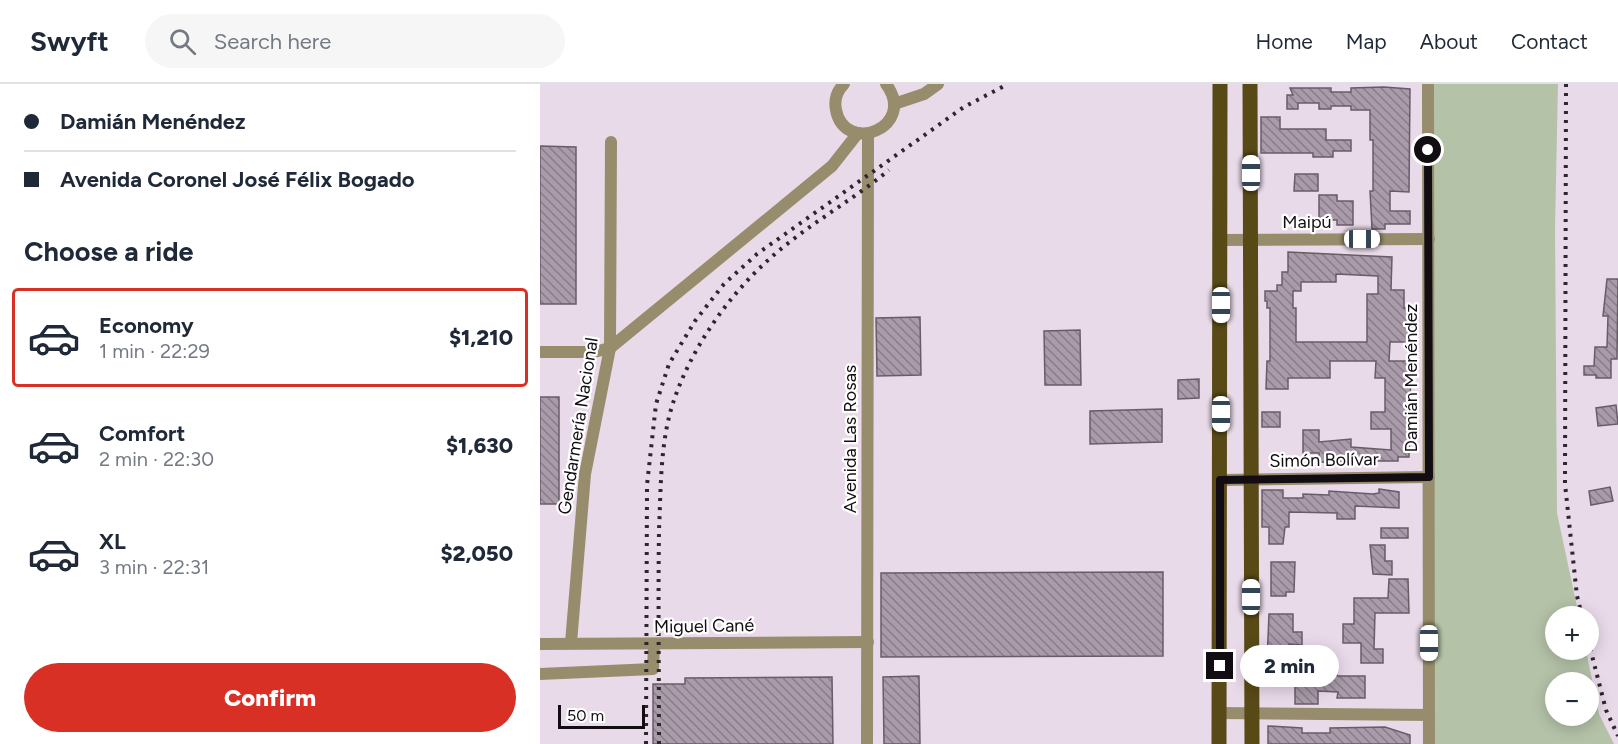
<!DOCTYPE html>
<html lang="en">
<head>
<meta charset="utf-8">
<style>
	:root { --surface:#fff; --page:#f6f6f7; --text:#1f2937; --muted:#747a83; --line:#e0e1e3; --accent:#d93025 }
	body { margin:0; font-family:Figtree,sans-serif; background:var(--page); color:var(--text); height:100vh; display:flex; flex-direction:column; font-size:22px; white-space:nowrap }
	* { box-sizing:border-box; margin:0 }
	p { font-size:20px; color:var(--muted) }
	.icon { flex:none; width:33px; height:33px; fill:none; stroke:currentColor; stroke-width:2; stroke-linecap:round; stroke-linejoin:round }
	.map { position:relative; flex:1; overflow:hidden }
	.details { display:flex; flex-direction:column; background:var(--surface); width:540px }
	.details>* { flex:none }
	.hud { display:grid; align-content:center; height:132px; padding:0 24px; background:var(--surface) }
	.fabs { position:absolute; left:1005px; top:522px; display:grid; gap:12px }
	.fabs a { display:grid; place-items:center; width:54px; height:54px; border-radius:50%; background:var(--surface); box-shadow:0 3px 15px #0003; font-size:30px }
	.scale { position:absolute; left:18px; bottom:15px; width:87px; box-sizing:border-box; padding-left:6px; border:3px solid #120d12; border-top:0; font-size:16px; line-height:21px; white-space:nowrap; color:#120d12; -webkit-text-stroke:4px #fff; paint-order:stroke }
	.end { position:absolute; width:27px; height:27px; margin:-14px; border:8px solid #120d12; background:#fff; box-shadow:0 0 0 3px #fff }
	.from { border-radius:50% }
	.bubble { position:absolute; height:42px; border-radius:21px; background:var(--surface); box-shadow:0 3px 15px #0003; font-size:20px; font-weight:800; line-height:42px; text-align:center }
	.car { position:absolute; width:18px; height:36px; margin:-18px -9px; border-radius:8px; box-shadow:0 0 4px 2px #0007; background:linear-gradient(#fff 24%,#345 0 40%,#fff 0 76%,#345 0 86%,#fff 0) }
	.hud b { display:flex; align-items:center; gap:21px; height:57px; font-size:22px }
	.hud b+b { border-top:2px solid var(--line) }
	.hud i { width:15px; height:15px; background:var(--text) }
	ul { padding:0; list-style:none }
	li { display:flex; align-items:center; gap:18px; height:99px; margin:0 12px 9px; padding:0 12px; border:3px solid transparent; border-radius:6px }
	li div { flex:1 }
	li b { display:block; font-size:22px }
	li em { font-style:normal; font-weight:800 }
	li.on { border-color:var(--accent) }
	li>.icon { width:54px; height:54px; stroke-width:1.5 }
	h2 { padding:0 24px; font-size:27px; line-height:72px }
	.button { display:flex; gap:12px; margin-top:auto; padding:12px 24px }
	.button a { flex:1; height:69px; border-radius:36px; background:var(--accent); color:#fff; font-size:24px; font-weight:800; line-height:69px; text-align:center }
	header { display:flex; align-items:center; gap:36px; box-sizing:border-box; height:84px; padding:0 30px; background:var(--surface); border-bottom:2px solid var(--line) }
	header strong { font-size:28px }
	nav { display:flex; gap:33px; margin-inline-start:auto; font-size:21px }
	.search { width:420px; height:54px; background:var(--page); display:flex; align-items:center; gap:15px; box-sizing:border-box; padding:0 21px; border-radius:33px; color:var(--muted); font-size:22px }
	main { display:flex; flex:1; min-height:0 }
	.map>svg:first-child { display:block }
</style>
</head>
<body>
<header>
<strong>Swyft</strong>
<div class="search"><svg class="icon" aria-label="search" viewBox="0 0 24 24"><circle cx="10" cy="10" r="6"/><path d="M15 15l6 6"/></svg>Search here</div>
<nav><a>Home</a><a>Map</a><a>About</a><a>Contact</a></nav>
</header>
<main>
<section class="details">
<div class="hud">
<b><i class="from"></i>Damián Menéndez</b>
<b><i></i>Avenida Coronel José Félix Bogado</b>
</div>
<h2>Choose a ride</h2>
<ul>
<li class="on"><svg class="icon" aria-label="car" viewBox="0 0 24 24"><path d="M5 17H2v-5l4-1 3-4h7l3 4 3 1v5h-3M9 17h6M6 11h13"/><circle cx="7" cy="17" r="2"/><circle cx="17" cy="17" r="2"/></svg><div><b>Economy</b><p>1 min · 22:29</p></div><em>$1,210</em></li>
<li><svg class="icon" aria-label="car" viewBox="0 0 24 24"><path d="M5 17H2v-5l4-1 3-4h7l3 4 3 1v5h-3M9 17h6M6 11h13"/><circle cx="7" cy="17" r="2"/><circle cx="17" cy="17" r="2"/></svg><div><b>Comfort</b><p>2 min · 22:30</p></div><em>$1,630</em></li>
<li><svg class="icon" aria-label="car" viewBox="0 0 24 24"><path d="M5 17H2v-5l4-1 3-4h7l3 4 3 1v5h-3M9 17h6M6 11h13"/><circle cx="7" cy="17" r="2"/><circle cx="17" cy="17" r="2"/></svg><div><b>XL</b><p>3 min · 22:31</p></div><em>$2,050</em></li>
</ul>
<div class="button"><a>Confirm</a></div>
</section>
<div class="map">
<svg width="1078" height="660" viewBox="0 0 1078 660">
	<defs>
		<pattern id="building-back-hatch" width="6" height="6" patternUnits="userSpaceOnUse" patternTransform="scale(1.5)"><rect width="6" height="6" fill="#a99ba9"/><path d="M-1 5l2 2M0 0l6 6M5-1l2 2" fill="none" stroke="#887d88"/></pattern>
	</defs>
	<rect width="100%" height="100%" fill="#e9dae9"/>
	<path fill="#b4c2a8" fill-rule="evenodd" d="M894 0H1018L1015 144 1017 429 1039 532H1016V566H1046L1059 630 1074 660H894ZM1016 598H1048V632H1016Z"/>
	<g fill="url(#building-back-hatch)" stroke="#695c69" stroke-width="1.5" fill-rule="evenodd">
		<polygon points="844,3 870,5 869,108 850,107 850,127 870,127 870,140 845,140 845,145 832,145 830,107 833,107 833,56 830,56 830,26 811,26 811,22 791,22 791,25 779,25 779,19 758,19 758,25 747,25 747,11 753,11 750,4 791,4 791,8 811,8 811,4"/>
		<polygon points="721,33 740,33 740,45 786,45 786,56 811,56 811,67 793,67 793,73 773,73 773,69 721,69"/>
		<polygon points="0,62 36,63 36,220 0,220"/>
		<polygon points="755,90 778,90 778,107 754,107"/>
		<polygon points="779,111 797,111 797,117 813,117 813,141 797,141 797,136 779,136"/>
		<path d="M748 168 852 173 851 206H864V224H869L868 258H850L849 277H871L869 373H858V377H831V379L779 378V369H763V346H779V358L811 355V363L851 366V345H831V328H845V294H835L836 277H790V294H748V305H726L727 277H730V224H727V217H725V207H737V201H742V188H748ZM796 190 838 192V210H827V258H756V224H753V207H761V198H796Z"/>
		<polygon points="1067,195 1078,195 1077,275 1071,275 1071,294 1056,294 1056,291 1044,291 1044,282 1054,282 1055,263 1067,263 1068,232 1063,232"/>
		<polygon points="380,233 381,291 337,292 336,234"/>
		<polygon points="540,246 541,301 505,301 504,247"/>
		<polygon points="659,295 659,314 638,315 638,296"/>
		<rect x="0" y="313" width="19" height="107"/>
		<polygon points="1076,321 1078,340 1058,342 1056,324"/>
		<polygon points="622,325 622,358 550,360 550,327"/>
		<rect x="722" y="328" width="18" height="15"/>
		<polygon points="1070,403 1073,417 1051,421 1049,407"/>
		<polygon points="839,405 859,408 859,424 815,422 815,435 797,435 797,429 749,428 749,443 745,443 743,460 729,460 729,443 722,443 722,406 743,406 743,414 763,414 763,410 789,411 789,407 833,410 839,409"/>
		<rect x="841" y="444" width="27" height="10"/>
		<polygon points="830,461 845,461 845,477 852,477 852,491 833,490"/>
		<polygon points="731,478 755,478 754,508 746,508 746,512 731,512"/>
		<polygon points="623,488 623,572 341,573 341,489"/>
		<polygon points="849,495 868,495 869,529 835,529 834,565 843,565 843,579 821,579 821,559 803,559 803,540 814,540 814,514 848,514"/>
		<polygon points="729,530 753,530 753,548 762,548 762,561 749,560 749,586 793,587 798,592 825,592 825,614 797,614 798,608 778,607 778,620 755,620 755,601 726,601"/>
		<polygon points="379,592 380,660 344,660 343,593"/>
		<polygon points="292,593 293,660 113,660 113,600 145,600 145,594"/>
		<polygon points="728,642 762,644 762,649 790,649 790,644 845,643 870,651 870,660 728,660"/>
	</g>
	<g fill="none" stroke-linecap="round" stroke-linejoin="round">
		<g stroke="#978d6d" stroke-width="12">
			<path d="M304 0C297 7 294 16 296 26 305 72 378 43 346 0"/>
			<polyline points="888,0 889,660"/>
			<polyline points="354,20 384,10 398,0"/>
			<polyline points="681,156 889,155"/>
			<polyline points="0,268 54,268 70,264 292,82 318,49"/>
			<polyline points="680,396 889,393"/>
			<polyline points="31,559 45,390 70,264 71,58"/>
			<polyline points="0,560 328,558"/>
			<polyline points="0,590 113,585 114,561"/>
			<polyline points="679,629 889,631"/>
			<polyline points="327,660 328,50"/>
		</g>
		<g stroke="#584a16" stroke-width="15">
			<polyline points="710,0 712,660"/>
			<polyline points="679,660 680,0"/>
		</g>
		<g stroke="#2d262d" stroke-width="4" stroke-dasharray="3 6" stroke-linecap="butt">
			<polyline points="1026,0 1025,400 1037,512 1042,532"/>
			<polyline points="1048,556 1066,626 1078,652"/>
			<polyline points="106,660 107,401 116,320 129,280 155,237 184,200 217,170 424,23 468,0"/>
			<path d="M119 660C119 589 118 517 119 446 121 404 120 359 133 319 150 267 185 216 225 179 262 144 309 119 349 86"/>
		</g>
	</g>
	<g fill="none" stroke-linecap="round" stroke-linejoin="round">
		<polyline stroke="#120d12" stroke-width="8" points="680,582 680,396 889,393 888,66"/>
	</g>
	<g text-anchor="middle" stroke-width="4.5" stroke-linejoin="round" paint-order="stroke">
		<g font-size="18" fill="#120d12" stroke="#fff">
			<text x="767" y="144">Maipú</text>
			<text transform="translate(871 294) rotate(-90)" y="6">Damián Menéndez</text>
			<text transform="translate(38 342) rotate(-81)" y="6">Gendarmería Nacional</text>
			<text transform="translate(310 355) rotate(-90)" y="6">Avenida Las Rosas</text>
			<text transform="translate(784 376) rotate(-1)" y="6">Simón Bolívar</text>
			<text transform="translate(164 542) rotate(-1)" y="6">Miguel Cané</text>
		</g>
	</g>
</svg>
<div class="fabs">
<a>+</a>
<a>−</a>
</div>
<div class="scale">50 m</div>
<i class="end from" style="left:888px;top:66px"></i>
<i class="end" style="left:680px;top:582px"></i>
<div class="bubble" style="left:700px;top:561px;width:99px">2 min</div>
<i class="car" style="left:711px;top:89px;rotate:0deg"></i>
<i class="car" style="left:822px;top:155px;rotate:90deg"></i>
<i class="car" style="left:681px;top:221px;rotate:180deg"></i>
<i class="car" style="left:681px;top:330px;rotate:180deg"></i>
<i class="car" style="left:711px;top:513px;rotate:0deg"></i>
<i class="car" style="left:889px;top:559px;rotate:180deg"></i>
</div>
</main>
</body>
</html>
